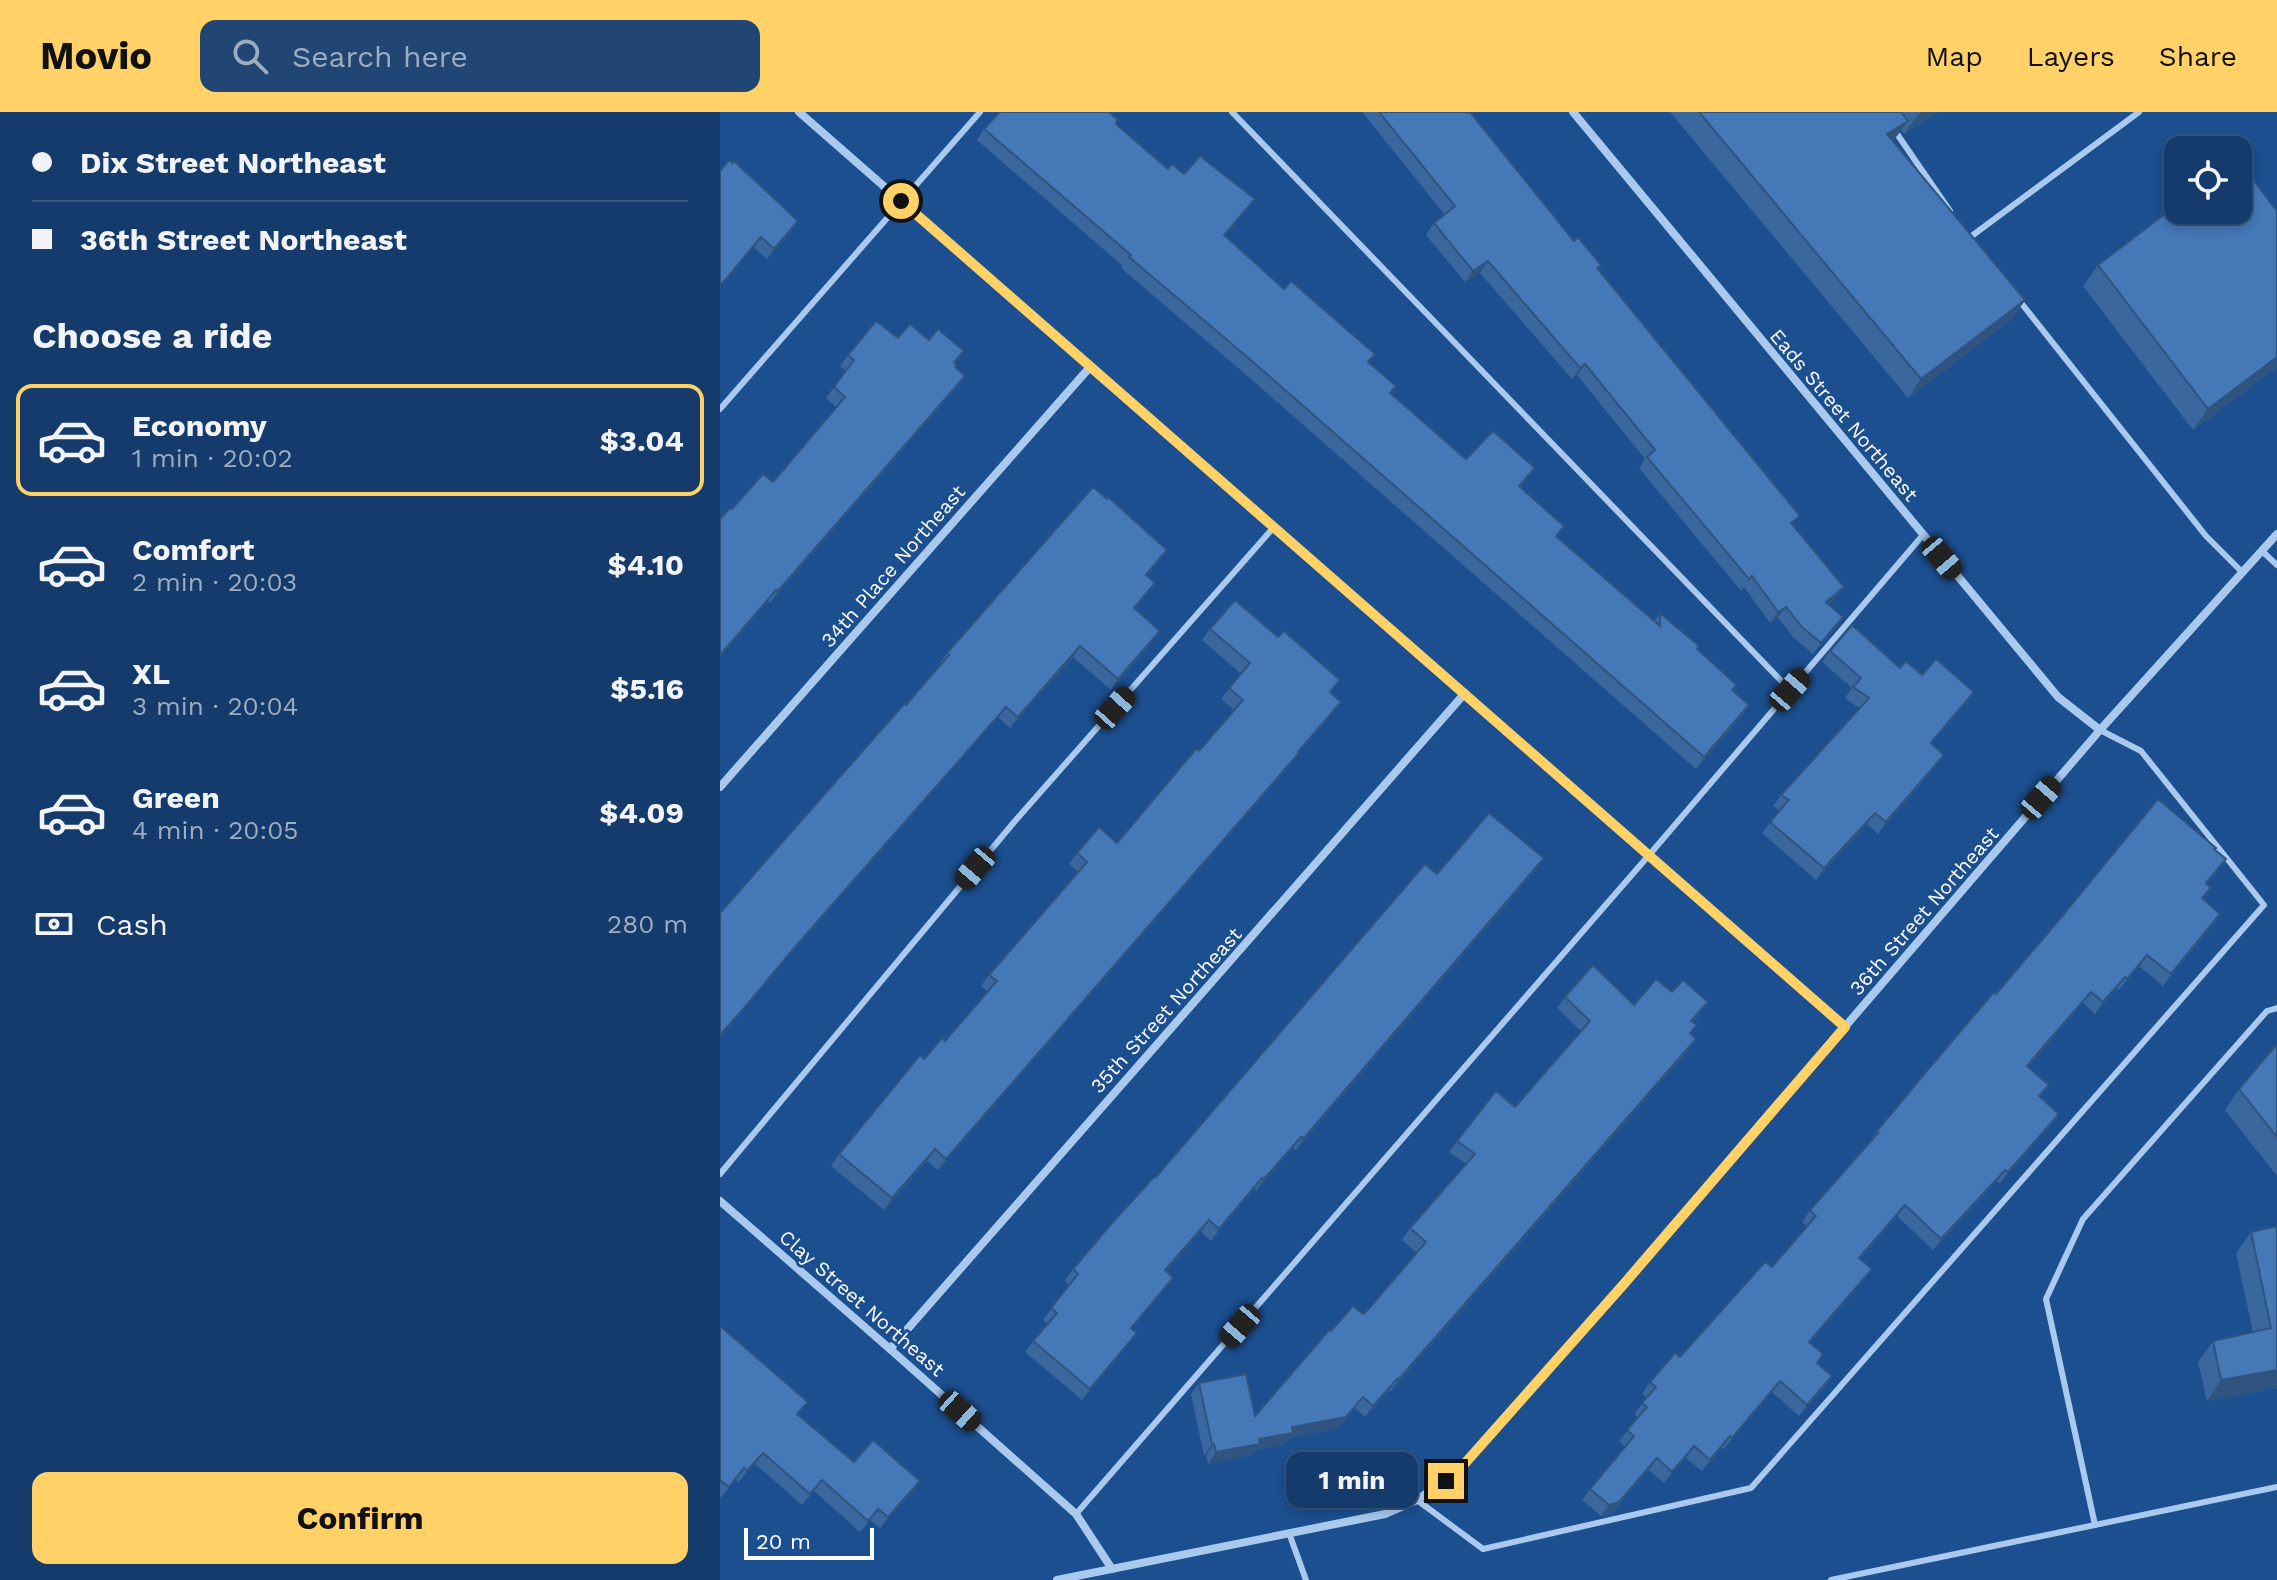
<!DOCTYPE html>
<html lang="en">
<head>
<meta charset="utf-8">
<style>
	:root { --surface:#143b6b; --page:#214673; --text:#f1f3f6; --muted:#9dadc1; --line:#33557e; --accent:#ffd166 }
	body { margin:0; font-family:"Work Sans",sans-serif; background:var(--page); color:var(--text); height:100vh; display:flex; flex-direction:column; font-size:30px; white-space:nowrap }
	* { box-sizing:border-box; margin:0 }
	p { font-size:26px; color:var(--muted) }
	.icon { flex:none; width:44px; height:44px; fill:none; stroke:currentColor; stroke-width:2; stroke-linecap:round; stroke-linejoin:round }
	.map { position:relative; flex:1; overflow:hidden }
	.drawer { display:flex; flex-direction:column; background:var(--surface); width:720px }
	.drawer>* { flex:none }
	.guide { display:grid; align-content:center; height:176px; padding:0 32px; background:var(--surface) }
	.controls { position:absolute; left:1444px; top:24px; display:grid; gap:16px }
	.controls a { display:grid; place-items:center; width:88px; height:88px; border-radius:16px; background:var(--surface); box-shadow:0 4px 12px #0003,0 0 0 2px var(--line); font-size:40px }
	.scale { position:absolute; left:24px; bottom:20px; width:130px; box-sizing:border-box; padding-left:8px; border:4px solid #fff; border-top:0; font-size:22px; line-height:28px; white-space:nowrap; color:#fff; -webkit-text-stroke:6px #1b4f8f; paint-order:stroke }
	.end { position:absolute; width:36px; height:36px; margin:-18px; border:10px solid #ffd166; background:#111; box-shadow:0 0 0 4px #111 }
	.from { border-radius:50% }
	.bubble { position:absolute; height:56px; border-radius:16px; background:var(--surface); box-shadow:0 4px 12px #0003,0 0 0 2px var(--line); font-size:26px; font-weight:700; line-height:56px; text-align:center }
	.car { position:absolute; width:24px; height:48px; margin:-24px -12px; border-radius:10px; box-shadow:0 0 6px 2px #0007; background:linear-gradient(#222 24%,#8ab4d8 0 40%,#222 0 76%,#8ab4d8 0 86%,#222 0) }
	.guide b { display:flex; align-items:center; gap:28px; height:76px; font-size:30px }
	.guide b+b { border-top:2px solid var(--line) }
	.guide i { width:20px; height:20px; background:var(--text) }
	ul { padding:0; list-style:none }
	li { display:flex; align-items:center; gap:24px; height:112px; margin:0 16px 12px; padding:0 16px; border:4px solid transparent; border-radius:16px }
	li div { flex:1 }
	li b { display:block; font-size:30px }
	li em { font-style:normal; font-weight:700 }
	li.on { border-color:var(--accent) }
	li>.icon { width:72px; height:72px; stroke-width:1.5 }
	h2 { padding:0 32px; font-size:36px; line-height:96px }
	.pay { display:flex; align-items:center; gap:20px; height:88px; padding:0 32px; font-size:30px }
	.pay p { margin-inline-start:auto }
	.button { display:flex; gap:16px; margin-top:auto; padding:16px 32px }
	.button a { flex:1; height:92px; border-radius:16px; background:var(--accent); color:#111; font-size:32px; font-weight:700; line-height:92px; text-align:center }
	header { display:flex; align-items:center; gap:48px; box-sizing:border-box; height:112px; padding:0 40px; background:var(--accent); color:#111 }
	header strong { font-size:38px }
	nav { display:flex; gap:44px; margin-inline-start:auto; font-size:28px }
	.search { width:560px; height:72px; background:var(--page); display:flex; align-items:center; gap:20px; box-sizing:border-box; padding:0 28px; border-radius:16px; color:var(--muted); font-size:30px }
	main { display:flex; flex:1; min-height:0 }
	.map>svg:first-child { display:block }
</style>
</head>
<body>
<header>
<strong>Movio</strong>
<div class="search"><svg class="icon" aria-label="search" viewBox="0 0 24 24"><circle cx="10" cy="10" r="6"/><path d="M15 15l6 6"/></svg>Search here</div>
<nav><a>Map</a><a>Layers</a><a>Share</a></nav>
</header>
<main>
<section class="drawer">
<div class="guide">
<b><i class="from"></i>Dix Street Northeast</b>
<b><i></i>36th Street Northeast</b>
</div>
<h2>Choose a ride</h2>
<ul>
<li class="on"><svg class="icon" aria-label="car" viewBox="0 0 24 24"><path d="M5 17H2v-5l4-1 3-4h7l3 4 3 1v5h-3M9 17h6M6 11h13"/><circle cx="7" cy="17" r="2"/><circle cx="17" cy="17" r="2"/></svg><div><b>Economy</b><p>1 min · 20:02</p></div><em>$3.04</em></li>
<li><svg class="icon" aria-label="car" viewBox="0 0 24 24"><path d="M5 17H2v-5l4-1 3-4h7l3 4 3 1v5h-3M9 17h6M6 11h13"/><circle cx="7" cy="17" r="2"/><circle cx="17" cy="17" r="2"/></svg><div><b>Comfort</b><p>2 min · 20:03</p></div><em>$4.10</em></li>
<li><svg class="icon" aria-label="car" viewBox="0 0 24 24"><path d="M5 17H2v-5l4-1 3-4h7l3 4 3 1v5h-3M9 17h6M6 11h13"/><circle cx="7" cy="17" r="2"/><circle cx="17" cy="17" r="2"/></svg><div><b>XL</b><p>3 min · 20:04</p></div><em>$5.16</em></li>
<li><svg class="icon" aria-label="car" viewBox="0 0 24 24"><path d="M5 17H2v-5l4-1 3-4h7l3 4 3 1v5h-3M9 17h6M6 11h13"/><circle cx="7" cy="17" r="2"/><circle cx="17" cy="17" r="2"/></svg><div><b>Green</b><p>4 min · 20:05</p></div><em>$4.09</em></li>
</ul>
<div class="pay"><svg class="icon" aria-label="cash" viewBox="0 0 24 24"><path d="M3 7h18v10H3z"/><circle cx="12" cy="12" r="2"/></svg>Cash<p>280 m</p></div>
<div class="button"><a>Confirm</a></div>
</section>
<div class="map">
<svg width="1557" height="1468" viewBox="0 0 1557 1468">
	<rect width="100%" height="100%" fill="#1b4f8f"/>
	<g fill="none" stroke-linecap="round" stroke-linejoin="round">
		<g stroke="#a9c9ee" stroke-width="6">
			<polyline points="512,0 1070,578"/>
			<polyline points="1175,19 1230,99"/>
			<polyline points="1249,126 1419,0"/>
			<polyline points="1298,187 1486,424 1523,461"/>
			<polyline points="0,297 260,0"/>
			<polyline points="1542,439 1557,453"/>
			<polyline points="0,1062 295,709 554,415"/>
			<polyline points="697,1388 763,1437 1031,1376 1544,793 1421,639 1380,618"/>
			<polyline points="356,1402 930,742 1203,423"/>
			<polyline points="1375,1413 1326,1187 1363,1107 1547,899 1557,896"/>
			<polyline points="569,1421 586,1468"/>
			<polyline points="1111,1468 1557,1375"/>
		</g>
		<g stroke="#a9c9ee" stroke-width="8">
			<polyline points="79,0 1125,915"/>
			<polyline points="853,0 1338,585 1380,618"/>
			<polyline points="0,675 370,255"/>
			<polyline points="0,1089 170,1237 356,1402 392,1457"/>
			<polyline points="170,1237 745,581"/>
			<polyline points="337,1468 665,1402 697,1388 739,1358 903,1173 1380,618 1557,422"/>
		</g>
	</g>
	<g fill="#3a679d">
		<polygon points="642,0 747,0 878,157 1073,413 1124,475 1116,486 1109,492 1123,505 1093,542 1074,526 1058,506 1050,511 1024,475 1021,479 919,356 925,347 857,263 852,267 760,161 745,170 706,123 714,111 725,103"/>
		<polygon points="950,0 1219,0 1184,22 1182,18 1172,29 1305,188 1292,207 1188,286"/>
		<polygon points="396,11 448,57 464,62 527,98 505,124 564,177 655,242 649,251 676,274 671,281 746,347 807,367 800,375 837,425 934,509 940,501 977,537 1013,579 1029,593 1022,604 976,657 524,261 401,156 403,154 257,28 264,17"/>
		<polygon points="0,59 71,120 47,147 33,135 0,176"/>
		<polygon points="1557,99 1557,255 1473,318 1363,174 1378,153"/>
		<polygon points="178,226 235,251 235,255 245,264 237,275 50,491 48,489 0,545 0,407 53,370 116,295 106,286 126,259 120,254 128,243"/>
		<polygon points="439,449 427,464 435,471 415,497 432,530 391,578 353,545 290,616 278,605 67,846 0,926 0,801 186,593 221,553 219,552 227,541"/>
		<polygon points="490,517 611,581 621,590 613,601 579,641 571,652 218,1058 207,1049 164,1098 111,1054 119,1042 204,947 225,929 268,880 261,874 269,863 358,760 349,752 357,741 397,731 514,598 501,587 521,562 482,528"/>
		<polygon points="1110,539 1180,556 1254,580 1246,591 1211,632 1216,654 1158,722 1147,712 1096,768 1042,721 1060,699 1053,694 1061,683 1139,596 1125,586 1132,576 1102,550"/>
		<polygon points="1494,737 1498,759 1486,772 1483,787 1493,813 1443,874 1419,854 1399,878 1397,877 1375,902 1363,891 1308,955 1320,985 1339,1002 1331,1013 1280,1071 1277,1069 1213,1138 1177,1104 1140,1147 1152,1157 1144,1168 1090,1231 1097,1251 1112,1264 1104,1276 1079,1304 1052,1280 1004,1337 1002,1336 982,1359 966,1346 944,1371 929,1358 891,1402 881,1404 862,1388 905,1334 899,1329 918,1306 914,1302 927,1286 922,1282 930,1270 960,1245 1052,1155 1087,1114 1082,1110 1090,1098 1149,1031 1156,1020 1276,882"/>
		<polygon points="816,758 576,1038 573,1036 536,1079 534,1077 491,1129 481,1120 446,1159 453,1166 412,1216 409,1232 362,1288 305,1240 328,1211 323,1208 349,1173 345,1169 353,1157 436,1065 717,762"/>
		<polygon points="952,880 980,901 973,910 971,922 976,927 968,939 670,1280 669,1278 645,1305 635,1296 618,1316 569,1326 565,1332 536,1338 532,1343 488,1352 486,1344 484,1344 471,1282 479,1271 535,1304 611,1219 643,1202 697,1141 682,1128 690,1116 746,1052 729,1040 737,1029 795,995 861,919 837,896 845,885 914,893"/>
		<polygon points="1557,932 1557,1064 1505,998 1519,977"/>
		<polygon points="1557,1114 1557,1276 1487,1289 1478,1250 1493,1229 1533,1220 1516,1141 1531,1120"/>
		<polygon points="0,1214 78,1303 134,1350 200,1369 192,1380 160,1416 150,1408 140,1420 94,1379 82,1393 35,1352 19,1370 16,1368 0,1386"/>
	</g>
	<g fill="#305480">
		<polygon points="1202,0 1219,0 1184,22 1198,3"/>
		<polygon points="1188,9 1174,28 1153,42 1167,22"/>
		<polygon points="535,87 527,98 496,135 504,123"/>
		<polygon points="78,109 71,120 47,147 54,137"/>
		<polygon points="41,125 33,135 0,176 0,174"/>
		<polygon points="768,149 760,161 745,170 753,159"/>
		<polygon points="1305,188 1292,207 1188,286 1201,267"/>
		<polygon points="1557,245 1557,255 1473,318 1488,297"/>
		<polygon points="865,252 857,263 852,267 860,256"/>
		<polygon points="245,264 237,275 50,491 58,479"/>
		<polygon points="1124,475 1116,486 1098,501 1106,490"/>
		<polygon points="56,478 48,489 0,545 0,543"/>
		<polygon points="1066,495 1058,506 1050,511 1058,500"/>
		<polygon points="1123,505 1115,517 1093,542 1101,531"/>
		<polygon points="440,519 432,530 391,578 398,567"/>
		<polygon points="360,534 353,545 290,616 298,605"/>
		<polygon points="1254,580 1246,591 1205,639 1213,628"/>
		<polygon points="621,590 613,601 570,651 578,640"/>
		<polygon points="1029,593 1022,604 976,657 984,645"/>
		<polygon points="286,595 278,605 67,846 0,926 0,923 75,835"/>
		<polygon points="579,641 571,652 218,1058 226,1047"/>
		<polygon points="1224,643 1216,654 1158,722 1166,710"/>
		<polygon points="1155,701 1147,712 1096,768 1104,756"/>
		<polygon points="824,746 816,758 576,1038 584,1026"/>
		<polygon points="1500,802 1493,813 1443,874 1451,862"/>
		<polygon points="1405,865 1397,877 1375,902 1383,890"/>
		<polygon points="1371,880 1363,891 1299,966 1307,954"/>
		<polygon points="976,927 968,939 670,1280 678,1268"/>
		<polygon points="1339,1002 1331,1013 1280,1071 1288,1060"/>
		<polygon points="581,1025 573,1036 536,1079 544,1067"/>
		<polygon points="215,1037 207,1049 164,1098 172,1086"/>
		<polygon points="1285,1058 1277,1069 1213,1138 1221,1127"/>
		<polygon points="542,1066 534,1077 491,1129 499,1117"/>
		<polygon points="1185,1093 1177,1104 1131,1157 1139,1146"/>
		<polygon points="489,1108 481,1120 437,1170 445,1158"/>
		<polygon points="1152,1157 1144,1168 1081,1241 1089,1230"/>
		<polygon points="453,1166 445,1177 403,1227 411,1216"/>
		<polygon points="417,1221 409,1232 362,1288 370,1277"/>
		<polygon points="1557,1258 1557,1276 1487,1289 1501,1268"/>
		<polygon points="1112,1264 1104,1276 1079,1304 1087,1293"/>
		<polygon points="677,1267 669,1278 645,1305 653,1294"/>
		<polygon points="1060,1269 1052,1280 1004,1337 1012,1326"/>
		<polygon points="643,1285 618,1316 569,1326 565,1332 536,1338 532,1343 488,1352 496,1340 539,1327 572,1315"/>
		<polygon points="1010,1324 1002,1336 982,1359 990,1348"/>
		<polygon points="492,1332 494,1332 486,1344 484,1344"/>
		<polygon points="974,1334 966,1346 944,1371 952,1360"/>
		<polygon points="43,1341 35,1352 19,1370 27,1359"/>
		<polygon points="937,1346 929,1358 891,1402 881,1404 889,1393"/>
		<polygon points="200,1369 192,1380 160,1416 168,1405"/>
	</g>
	<g fill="#4478b7" stroke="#305480" stroke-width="2">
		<polygon points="280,0 389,0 398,8 396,10 397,13 448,57 452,52 464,62 480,44 535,87 504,123 564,177 571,169 655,242 648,250 676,274 670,281 746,347 773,319 815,356 799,374 844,414 836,424 940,514 940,501 979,534 977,537 1017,573 1012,578 1029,593 984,645 532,249 409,145 411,143 264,17"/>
		<polygon points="659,0 747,0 748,1 750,0 854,129 858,125 881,153 877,156 1080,404 1071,411 1124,475 1106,490 1123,505 1101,531 1082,515 1066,495 1058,500 1032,464 1029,467 927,345 935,338 865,252 860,256 768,149 753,159 714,111 735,94"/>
		<polygon points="979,0 1181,0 1188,9 1167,22 1305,188 1201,267"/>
		<polygon points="9,48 12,51 14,49 78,109 54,137 41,125 0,174 0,59"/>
		<polygon points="1518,48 1557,99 1557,245 1488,297 1378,153 1458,92 1458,98 1518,98"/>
		<polygon points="156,209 178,226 190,212 209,228 218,217 244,239 234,250 237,253 235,255 245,264 58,479 56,478 0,543 0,407 10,396 12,397 43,362 53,370 125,285 114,275 134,248 128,243"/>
		<polygon points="373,375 387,387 388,385 447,438 426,463 435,471 414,496 440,519 398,567 360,534 298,605 286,595 75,835 25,895 0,923 0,801 185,591 186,593 229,543 227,541"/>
		<polygon points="515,488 558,525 564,519 620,568 610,580 621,590 578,640 579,641 226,1047 215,1037 172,1086 119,1042 200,943 204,947 222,926 225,929 277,869 269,863 367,750 357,741 379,715 397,731 476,637 479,639 523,588 509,576 530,551 490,517"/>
		<polygon points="1132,513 1180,556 1186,549 1202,563 1216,547 1254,580 1213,628 1211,631 1224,643 1185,688 1166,710 1155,701 1104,756 1050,710 1069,688 1061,683 1149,586 1133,575 1141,566 1110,539"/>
		<polygon points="1438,687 1496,736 1494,737 1506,747 1486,771 1491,776 1482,786 1500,802 1451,862 1427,843 1407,867 1405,865 1383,890 1371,880 1329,928 1307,954 1329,973 1319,984 1339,1002 1288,1060 1285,1058 1221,1127 1185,1093 1139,1146 1152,1157 1089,1230 1103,1242 1097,1251 1112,1264 1087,1293 1060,1269 1012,1326 1010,1324 990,1348 974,1334 952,1360 937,1346 899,1390 889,1393 870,1377 914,1324 907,1318 927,1295 922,1291 936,1275 930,1270 955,1241 960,1245 1045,1150 1052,1155 1096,1104 1090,1098 1158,1021 1156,1020 1211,954 1274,880 1276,882 1338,809"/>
		<polygon points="769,701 824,746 584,1026 581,1025 544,1067 542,1066 499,1117 489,1108 445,1158 453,1166 411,1216 417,1221 370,1277 313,1229 337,1201 331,1196 358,1162 353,1157 392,1111 434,1065 436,1065 705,752 717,762"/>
		<polygon points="873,853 914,893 936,867 952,880 963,868 988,890 971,909 977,913 970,921 976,927 678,1268 677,1267 653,1294 643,1285 626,1305 572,1315 573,1321 539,1327 540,1332 496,1340 494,1332 492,1332 479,1271 526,1262 535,1304 610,1217 611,1219 633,1194 643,1202 646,1200 706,1130 690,1116 755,1042 737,1029 776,979 795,995 870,909 845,885"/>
		<polygon points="1557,932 1557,1025 1519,977"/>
		<polygon points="1557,1114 1557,1258 1501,1268 1493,1229 1551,1216 1531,1120"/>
		<polygon points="0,1214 88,1290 77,1302 134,1350 153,1328 200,1369 168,1405 158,1397 148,1409 102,1368 90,1382 43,1341 27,1359 24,1356 9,1375 0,1368"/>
	</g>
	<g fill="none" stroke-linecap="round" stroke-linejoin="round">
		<polyline stroke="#ffd166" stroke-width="10" points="181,89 1125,915 903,1173 739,1358 726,1369"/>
	</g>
	<g text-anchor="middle" stroke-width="6" stroke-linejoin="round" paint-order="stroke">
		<g font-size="20" fill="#fff" stroke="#1b4f8f">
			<text transform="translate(1124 303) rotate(50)" y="7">Eads Street Northeast</text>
			<text transform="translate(173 454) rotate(-49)" y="7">34th Place Northeast</text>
			<text transform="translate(1204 799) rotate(-49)" y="7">36th Street Northeast</text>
			<text transform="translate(446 898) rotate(-48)" y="7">35th Street Northeast</text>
			<text transform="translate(142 1191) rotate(41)" y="7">Clay Street Northeast</text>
		</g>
	</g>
</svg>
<div class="controls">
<a><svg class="icon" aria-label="locate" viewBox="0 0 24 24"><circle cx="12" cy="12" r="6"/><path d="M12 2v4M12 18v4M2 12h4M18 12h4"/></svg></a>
</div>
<div class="scale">20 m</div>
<i class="end from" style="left:181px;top:89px"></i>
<i class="end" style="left:726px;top:1369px"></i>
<div class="bubble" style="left:566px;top:1340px;width:132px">1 min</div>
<i class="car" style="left:1222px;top:446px;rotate:140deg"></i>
<i class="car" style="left:1070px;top:578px;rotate:41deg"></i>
<i class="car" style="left:395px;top:596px;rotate:42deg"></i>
<i class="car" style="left:1321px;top:686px;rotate:41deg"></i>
<i class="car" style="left:255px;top:756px;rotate:220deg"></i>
<i class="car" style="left:520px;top:1214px;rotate:221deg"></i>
<i class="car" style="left:240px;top:1299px;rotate:132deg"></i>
</div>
</main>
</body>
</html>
